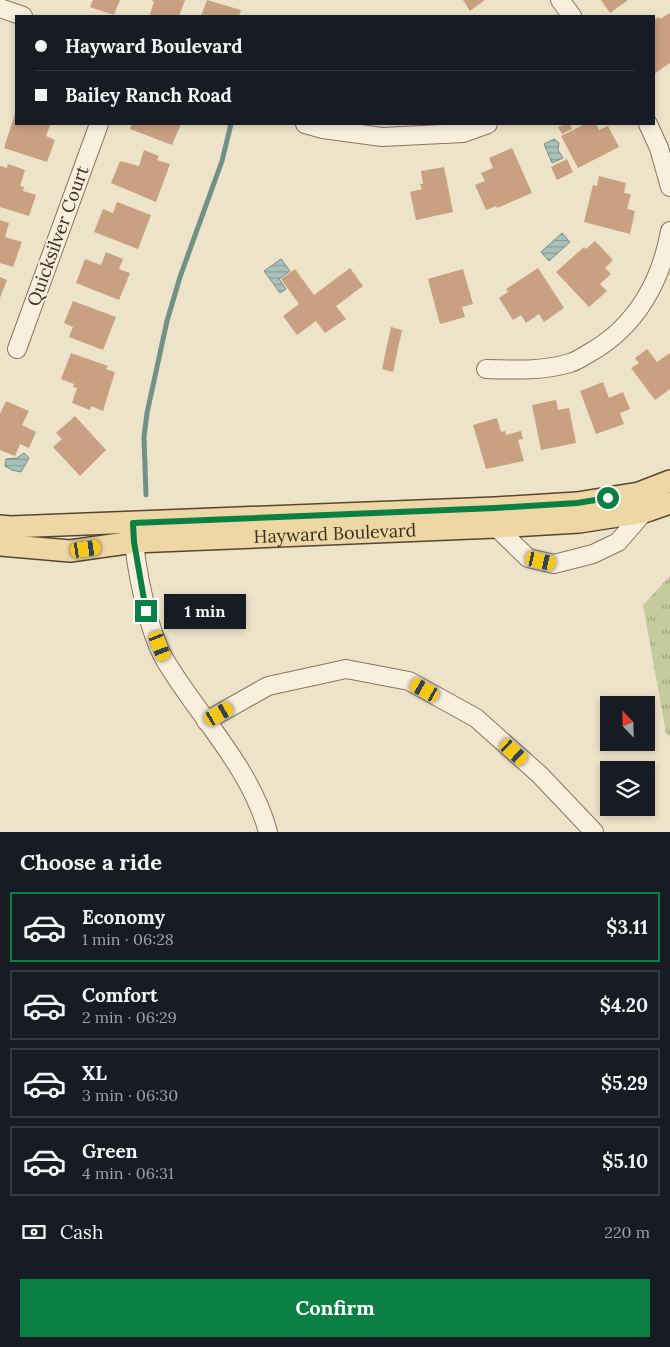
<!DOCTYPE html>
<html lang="en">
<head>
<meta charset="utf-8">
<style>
	:root { --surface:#171b24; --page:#242831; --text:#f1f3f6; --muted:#9ea1a6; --line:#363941; --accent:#0b8043 }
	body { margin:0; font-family:Lora,serif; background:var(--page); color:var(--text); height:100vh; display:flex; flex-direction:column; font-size:19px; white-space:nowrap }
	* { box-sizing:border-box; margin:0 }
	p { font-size:16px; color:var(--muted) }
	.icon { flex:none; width:28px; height:28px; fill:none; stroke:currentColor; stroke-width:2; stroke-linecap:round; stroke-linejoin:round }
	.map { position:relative; height:832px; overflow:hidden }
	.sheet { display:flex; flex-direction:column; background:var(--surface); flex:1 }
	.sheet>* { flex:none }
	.top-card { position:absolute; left:15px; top:15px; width:640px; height:110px; border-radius:0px; box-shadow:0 2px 8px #0003; display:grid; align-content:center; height:110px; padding:0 20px; background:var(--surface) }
	.needle { width:32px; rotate:337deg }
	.tools { position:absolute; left:600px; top:696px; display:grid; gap:10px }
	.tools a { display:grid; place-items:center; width:55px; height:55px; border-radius:0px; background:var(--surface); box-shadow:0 2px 8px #0003; font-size:25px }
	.end { position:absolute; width:22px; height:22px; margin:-11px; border:6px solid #0b8043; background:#fff; box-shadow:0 0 0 2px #fff }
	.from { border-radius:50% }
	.bubble { position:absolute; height:35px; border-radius:0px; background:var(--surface); box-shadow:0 2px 8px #0003; font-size:16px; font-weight:700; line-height:35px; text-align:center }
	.car { position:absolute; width:15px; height:30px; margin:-15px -8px; border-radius:6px; box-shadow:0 0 4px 1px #0007; background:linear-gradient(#f5c518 24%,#345 0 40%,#f5c518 0 76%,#345 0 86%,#f5c518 0) }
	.top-card b { display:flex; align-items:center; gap:18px; height:48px; font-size:19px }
	.top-card b+b { border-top:1px solid var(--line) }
	.top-card i { width:12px; height:12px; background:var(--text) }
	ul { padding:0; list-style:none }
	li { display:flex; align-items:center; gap:15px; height:70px; margin:0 10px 8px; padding:0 10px; border:2px solid var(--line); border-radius:0px }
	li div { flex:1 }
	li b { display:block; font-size:19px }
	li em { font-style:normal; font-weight:700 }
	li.on { border-color:var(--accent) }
	li>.icon { width:45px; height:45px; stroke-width:1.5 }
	h2 { padding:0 20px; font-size:22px; line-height:60px }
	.pay { display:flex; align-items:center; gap:12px; height:55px; padding:0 20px; font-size:19px }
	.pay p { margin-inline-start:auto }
	.primary-button { display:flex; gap:10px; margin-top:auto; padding:10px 20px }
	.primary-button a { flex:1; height:58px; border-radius:0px; background:var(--accent); color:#fff; font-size:20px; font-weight:700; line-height:58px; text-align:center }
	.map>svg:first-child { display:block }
</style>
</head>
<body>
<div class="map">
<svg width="670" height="832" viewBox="0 0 670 832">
	<defs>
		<pattern id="grass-tufts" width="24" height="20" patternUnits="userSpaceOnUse" patternTransform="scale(1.25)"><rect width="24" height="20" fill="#c5cb9d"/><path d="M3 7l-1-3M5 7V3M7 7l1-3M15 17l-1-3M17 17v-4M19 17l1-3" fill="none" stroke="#a1a580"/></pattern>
		<pattern id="water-rules" width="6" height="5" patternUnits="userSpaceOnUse" patternTransform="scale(1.25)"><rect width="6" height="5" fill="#aac1bb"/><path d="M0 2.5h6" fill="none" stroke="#8b9d98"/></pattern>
	</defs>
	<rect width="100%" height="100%" fill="#ede3c9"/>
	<polygon fill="url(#grass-tufts)" points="670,576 670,737 666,733 643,605"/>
	<g fill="url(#water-rules)" stroke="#709088">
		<polygon points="554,139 559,143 558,150 563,158 552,163 544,144"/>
		<polygon points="562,233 570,242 549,261 541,252"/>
		<polygon points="281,259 290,271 279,279 286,289 280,293 264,271"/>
		<polygon points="24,453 29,458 21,472 12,470 5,466 6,459 17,458"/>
	</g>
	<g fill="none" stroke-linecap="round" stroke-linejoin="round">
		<polyline stroke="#709088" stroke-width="5" points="146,495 144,437 147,413 167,321 180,277 222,161 231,124"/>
	</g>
	<g fill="#c9a081">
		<polygon points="93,0 120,0 114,15 90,7"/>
		<polygon points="151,0 185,0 179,16 152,16 150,14 154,2"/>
		<polygon points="207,0 241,10 239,16 201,16"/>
		<polygon points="463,0 485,0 470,11"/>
		<polygon points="601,0 628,0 610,13"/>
		<polygon points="670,13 670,63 654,74 654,20 659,17 660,19"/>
		<polygon points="16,111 16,124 50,125 46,136 55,140 47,162 4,148"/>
		<polygon points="132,124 181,124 172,145 130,129"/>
		<polygon points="565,124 570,124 572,129 562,134 558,127"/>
		<polygon points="585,124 596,124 599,130 608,126 619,147 578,168 561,136"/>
		<polygon points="512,148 532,193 497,208 496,206 486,210 475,185 485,181 481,173 493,168 489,158"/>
		<polygon points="144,150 159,156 157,160 170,164 156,202 111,183 120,161 139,166"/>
		<polygon points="567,159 573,172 557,180 551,167"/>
		<polygon points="8,164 25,170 20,186 24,187 23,191 36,195 29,216 0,207 0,166 7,168"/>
		<polygon points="444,167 453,212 416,220 410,192 422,189 420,184 423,184 421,171"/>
		<polygon points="599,176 626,183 624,193 631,194 627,209 635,211 630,234 584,222 593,185 597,186"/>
		<polygon points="117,202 151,215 138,249 94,232 103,209 113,213"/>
		<polygon points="0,220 9,223 5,237 22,242 13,267 0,263"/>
		<polygon points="595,241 613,260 605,268 611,274 600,284 607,291 589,307 556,272 584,247 586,249"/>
		<polygon points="106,252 123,259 119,269 130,273 119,300 76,283 85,259 101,265"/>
		<polygon points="350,268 363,286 336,306 346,319 325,333 316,321 297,335 283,316 299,304 281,279 295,269 314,295"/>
		<polygon points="538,268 564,308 544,322 539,314 526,323 521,315 513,320 499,298 508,292 506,289"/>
		<polygon points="463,269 473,304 462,307 465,317 440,324 428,279"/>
		<polygon points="0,277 7,280 0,298"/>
		<polygon points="73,301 116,317 103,350 69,337 73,327 64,323"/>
		<polygon points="391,327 402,330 393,372 382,369"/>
		<polygon points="647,349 657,362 670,353 670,389 655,400 631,368 639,363 635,358"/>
		<polygon points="71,353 108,366 106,369 115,372 103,411 91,406 90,410 72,403 77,388 73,387 74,384 61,379"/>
		<polygon points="603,382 609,398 623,392 630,409 620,413 624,424 596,434 580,391"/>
		<polygon points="556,400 558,410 569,408 576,443 541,450 532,405"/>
		<polygon points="6,401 29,411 22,425 36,432 29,448 20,444 15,456 0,450 0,414"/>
		<polygon points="75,416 106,450 80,476 53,447 62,439 56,433"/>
		<polygon points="497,418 501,432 505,431 506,435 521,431 523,439 518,440 524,461 486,469 473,425"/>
	</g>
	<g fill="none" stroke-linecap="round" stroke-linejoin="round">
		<g stroke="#89755f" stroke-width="20">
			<g id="minor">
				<polyline points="560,0 572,16"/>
				<polyline points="0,8 23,16"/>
				<polyline points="305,124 323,129 382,137 463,133 488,124"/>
				<polyline points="648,124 659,148 670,187"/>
				<polyline points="17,349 99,124"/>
				<path d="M486 369C515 370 543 371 570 363 577 361 584 356 591 352 636 326 661 282 670 231"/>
				<polyline points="496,527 528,558 554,564 593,554 618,542 644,512"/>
				<path d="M133 529C135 565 148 635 168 665 202 720 251 769 268 832"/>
				<polyline points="206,721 268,686 346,669 409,681 476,718 540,775 594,832"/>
			</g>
		</g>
		<g stroke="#574432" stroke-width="24">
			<g id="major">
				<polyline points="0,526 10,527 495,508 577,503 639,493 670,481"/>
				<path id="s1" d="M0 545 70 551 134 542 496 527 579 522 644 512 670 503"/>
			</g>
		</g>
		<use href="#minor" stroke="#f8f0dd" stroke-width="18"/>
		<use href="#major" stroke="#edd7a4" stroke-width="21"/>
	</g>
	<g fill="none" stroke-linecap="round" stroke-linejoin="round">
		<polyline stroke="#0b8043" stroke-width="6" points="146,611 134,542 133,523 495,508 577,503 608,498"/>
	</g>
	<g text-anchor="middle" stroke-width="4" stroke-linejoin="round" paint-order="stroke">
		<g font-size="18" fill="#3a2d21" stroke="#f5edd9">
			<text transform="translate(58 236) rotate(-70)" y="6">Quicksilver Court</text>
			<text dy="6" stroke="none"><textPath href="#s1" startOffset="336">Hayward Boulevard</textPath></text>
		</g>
	</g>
</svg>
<div class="tools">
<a><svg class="needle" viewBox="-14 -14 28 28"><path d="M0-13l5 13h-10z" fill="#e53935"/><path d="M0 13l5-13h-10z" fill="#9ea1a6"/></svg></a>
<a><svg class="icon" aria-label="layers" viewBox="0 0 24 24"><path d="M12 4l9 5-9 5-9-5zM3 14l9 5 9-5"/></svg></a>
</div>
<i class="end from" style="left:608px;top:498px"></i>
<i class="end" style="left:146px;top:611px"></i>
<div class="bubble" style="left:164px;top:594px;width:82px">1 min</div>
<i class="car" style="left:86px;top:549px;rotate:82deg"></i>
<i class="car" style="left:541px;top:561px;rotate:103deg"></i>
<i class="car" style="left:160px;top:646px;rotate:159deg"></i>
<i class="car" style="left:425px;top:690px;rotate:299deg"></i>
<i class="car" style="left:219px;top:714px;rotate:60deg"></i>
<i class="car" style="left:514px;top:752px;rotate:132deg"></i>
<div class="top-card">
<b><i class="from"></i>Hayward Boulevard</b>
<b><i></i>Bailey Ranch Road</b>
</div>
</div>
<section class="sheet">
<h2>Choose a ride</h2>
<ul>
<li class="on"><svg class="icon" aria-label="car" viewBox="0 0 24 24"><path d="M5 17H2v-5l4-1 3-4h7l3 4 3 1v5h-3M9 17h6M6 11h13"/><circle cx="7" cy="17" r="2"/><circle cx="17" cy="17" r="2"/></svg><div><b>Economy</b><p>1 min · 06:28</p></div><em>$3.11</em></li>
<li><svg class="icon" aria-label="car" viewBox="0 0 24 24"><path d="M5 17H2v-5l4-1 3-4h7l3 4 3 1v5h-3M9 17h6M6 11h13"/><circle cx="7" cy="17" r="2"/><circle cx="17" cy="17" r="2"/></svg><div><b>Comfort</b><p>2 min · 06:29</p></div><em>$4.20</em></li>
<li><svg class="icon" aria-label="car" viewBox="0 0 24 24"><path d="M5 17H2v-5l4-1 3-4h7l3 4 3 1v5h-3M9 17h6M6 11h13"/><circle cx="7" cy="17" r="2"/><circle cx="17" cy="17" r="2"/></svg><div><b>XL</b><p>3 min · 06:30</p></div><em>$5.29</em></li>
<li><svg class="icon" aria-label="car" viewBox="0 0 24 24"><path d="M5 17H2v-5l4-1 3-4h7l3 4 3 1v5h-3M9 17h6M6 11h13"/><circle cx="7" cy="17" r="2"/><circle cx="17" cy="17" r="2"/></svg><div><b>Green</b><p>4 min · 06:31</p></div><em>$5.10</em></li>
</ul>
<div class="pay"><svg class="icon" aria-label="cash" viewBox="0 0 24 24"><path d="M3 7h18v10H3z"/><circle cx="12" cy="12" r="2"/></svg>Cash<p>220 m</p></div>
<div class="primary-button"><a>Confirm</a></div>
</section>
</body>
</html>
